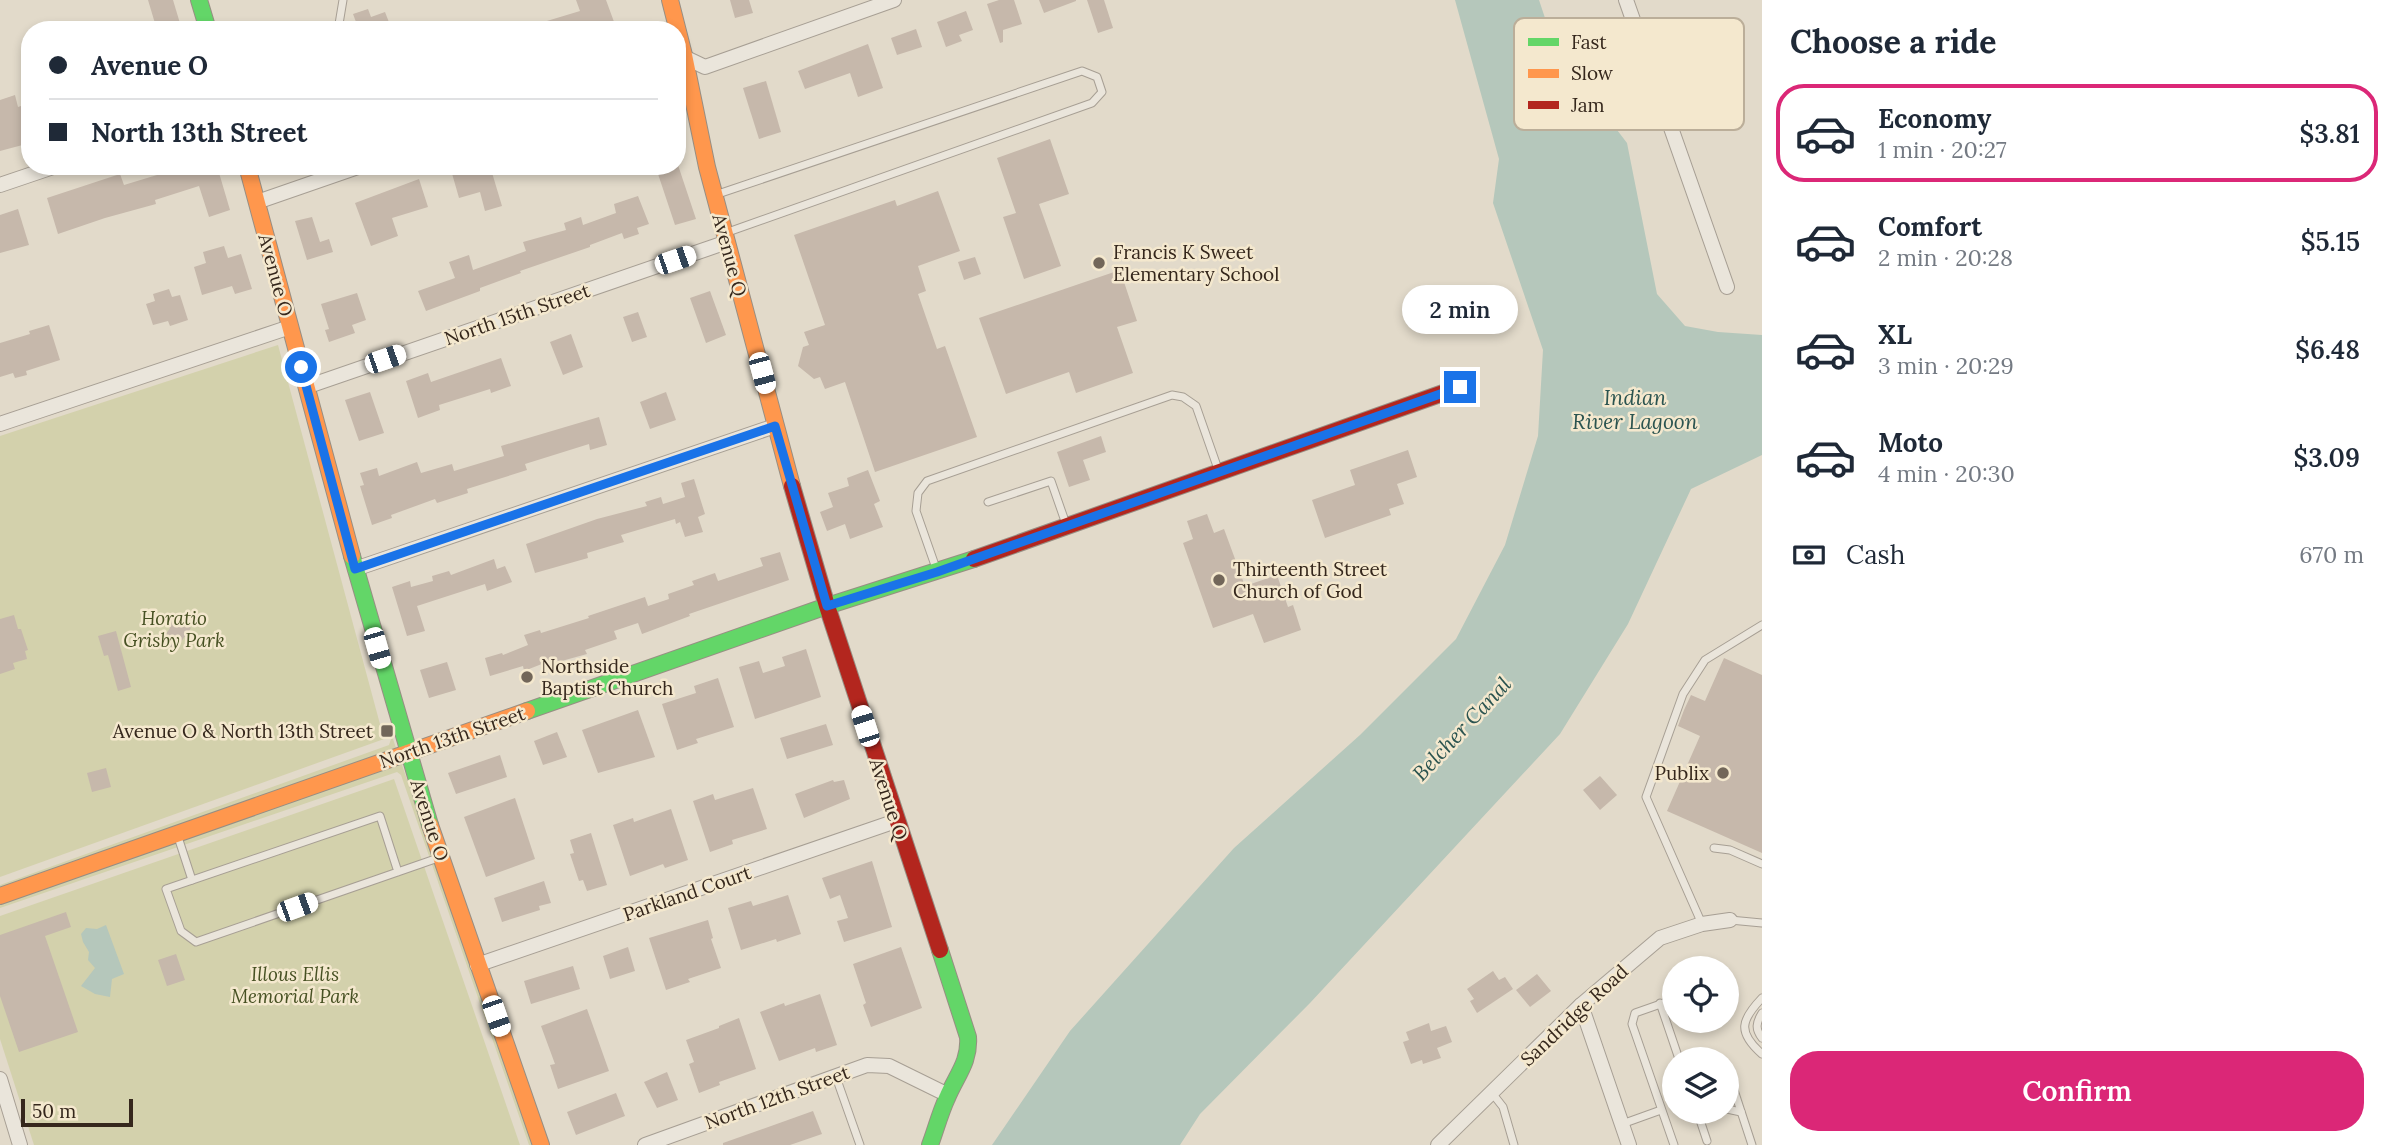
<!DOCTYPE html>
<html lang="en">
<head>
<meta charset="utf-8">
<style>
	:root { --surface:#fff; --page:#f2f2f3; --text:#1f2937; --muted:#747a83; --line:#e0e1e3; --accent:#db2777 }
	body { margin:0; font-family:Lora,serif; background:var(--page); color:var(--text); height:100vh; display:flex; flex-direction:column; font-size:26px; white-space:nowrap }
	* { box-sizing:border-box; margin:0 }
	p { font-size:23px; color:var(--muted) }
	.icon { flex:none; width:38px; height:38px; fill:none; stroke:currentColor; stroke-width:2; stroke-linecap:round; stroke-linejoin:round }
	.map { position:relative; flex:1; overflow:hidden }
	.panel { display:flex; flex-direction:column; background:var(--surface); width:630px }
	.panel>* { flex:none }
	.guide { position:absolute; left:21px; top:21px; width:665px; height:154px; border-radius:28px; box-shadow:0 4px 10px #0003; display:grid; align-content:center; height:154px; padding:0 28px; background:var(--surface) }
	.buttons { position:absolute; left:1662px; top:956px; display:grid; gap:14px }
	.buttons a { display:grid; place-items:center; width:77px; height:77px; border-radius:50%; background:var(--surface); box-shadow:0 4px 10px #0003; font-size:35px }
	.scale { position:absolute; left:21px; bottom:18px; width:112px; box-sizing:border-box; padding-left:7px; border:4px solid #35271c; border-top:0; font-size:19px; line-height:24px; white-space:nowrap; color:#35271c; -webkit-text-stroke:5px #f4e8ce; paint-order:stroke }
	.end { position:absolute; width:32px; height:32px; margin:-16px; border:9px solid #1a73e8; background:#fff; box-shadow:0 0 0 4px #fff }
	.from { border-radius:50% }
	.bubble { position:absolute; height:49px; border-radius:24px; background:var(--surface); box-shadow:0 4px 10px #0003; font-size:23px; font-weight:600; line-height:49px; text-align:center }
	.car { position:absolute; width:21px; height:42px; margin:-21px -10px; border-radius:9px; box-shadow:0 0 5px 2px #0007; background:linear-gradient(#fff 24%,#345 0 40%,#fff 0 76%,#345 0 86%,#fff 0) }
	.guide b { display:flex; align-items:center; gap:24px; height:66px; font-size:26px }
	.guide b+b { border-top:2px solid var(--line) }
	.guide i { width:18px; height:18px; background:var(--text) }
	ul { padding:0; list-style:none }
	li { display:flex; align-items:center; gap:21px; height:98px; margin:0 14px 10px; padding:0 14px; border:4px solid transparent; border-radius:28px }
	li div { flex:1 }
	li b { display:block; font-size:26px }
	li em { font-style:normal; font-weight:600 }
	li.selected { border-color:var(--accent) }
	li>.icon { width:63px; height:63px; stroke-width:1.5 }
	h2 { padding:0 28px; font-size:32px; line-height:84px }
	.pay { display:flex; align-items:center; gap:18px; height:77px; padding:0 28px; font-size:26px }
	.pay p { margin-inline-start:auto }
	.action { display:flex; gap:14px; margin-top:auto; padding:14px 28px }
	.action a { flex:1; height:80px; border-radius:28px; background:var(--accent); color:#fff; font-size:28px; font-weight:600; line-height:80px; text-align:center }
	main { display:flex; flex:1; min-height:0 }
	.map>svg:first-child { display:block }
</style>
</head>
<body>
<main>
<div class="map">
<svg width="1762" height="1145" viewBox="0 0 1762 1145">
	<rect width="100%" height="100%" fill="#e2daca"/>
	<g fill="#d3d1ac">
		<polygon points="278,345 384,739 0,877 0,436"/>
		<polygon points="392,736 396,748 0,888 0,885 389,745"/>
		<polygon points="401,762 532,1145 529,1145 401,775 397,772 0,908 0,904"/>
		<polygon points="394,779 520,1145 34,1145 0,1039 0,916"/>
	</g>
	<g fill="#b5c7bb">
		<polygon points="1455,0 1539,0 1546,21 1585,88 1627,143 1657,294 1685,326 1718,332 1762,335 1762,455 1691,489 1628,624 1560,734 1310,1003 1200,1114 1180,1145 992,1145 1070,1031 1234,848 1360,735 1456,639 1505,545 1538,436 1543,350 1493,203 1499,159"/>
		<polygon points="106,925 124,974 112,979 110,997 95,994 81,986 95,968 88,960 89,952 83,942 81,934 86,928 97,929"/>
	</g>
	<g fill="#c6b8ab">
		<polygon points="148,0 173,0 182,30 157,30"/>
		<polygon points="576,0 606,0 617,30 528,30 527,27 580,11"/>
		<polygon points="730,0 749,0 753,13 735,18"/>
		<polygon points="999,0 1014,0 1022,24 1003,30 1003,42 1000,43 987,4"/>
		<polygon points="1039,0 1076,0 1076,1 1044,13"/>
		<polygon points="1087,0 1104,0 1113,28 1098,33"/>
		<polygon points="368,9 371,17 385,12 392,30 359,30 353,14"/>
		<polygon points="966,11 973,30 959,35 962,41 946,47 937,22"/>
		<polygon points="916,29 922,47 897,55 891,38"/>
		<polygon points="868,44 883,88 858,97 850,73 805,89 798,71"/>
		<polygon points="766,81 781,132 759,139 743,88"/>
		<polygon points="15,95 18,107 30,103 30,143 0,151 0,100"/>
		<polygon points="1050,139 1069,194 1039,204 1061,266 1024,279 1003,217 1016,213 997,158"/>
		<polygon points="678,165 696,219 675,225 657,171"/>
		<polygon points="154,166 217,166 230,210 209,217 199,186 155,200 156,204 105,218 58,234 47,198 120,174 124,185 157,175"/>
		<polygon points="463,166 490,166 502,206 485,211 480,192 459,198 451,170"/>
		<polygon points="419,179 428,207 392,218 398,236 371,246 355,203"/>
		<polygon points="938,191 960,251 918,266 926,291 918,294 937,349 945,346 977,437 875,472 845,382 825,389 820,377 814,379 798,366 803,347 809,345 804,332 825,325 794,235 895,200 897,206"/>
		<polygon points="638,196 649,224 637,228 639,234 624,239 622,233 590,245 590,247 520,271 521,273 480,288 480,291 426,311 418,291 455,278 449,262 469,255 473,270 526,251 523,242 566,230 564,223 581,217 583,225 616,213 614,204"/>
		<polygon points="18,209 29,245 0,253 0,215"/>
		<polygon points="312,217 320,242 329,239 333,252 307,260 295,221"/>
		<polygon points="224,246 228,258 241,254 252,289 235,294 232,286 202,295 194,267 206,263 203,252"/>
		<polygon points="975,257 981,274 964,280 958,262"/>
		<polygon points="1120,270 1137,321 1117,327 1133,373 1076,393 1069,372 1006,394 979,318"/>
		<polygon points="169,289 172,297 180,295 188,320 170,326 168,321 153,325 146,304 155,301 153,294"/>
		<polygon points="710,291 726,335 706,343 690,298"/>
		<polygon points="357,293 366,320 352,325 355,333 329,342 325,330 329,329 321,304"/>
		<polygon points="638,312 647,337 632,342 623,317"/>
		<polygon points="49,325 60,360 26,371 27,375 15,378 13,373 0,377 0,343 30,334 29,331"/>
		<polygon points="571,334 583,367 563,375 550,342"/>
		<polygon points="501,358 511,386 491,393 490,389 439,405 440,410 418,418 406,381 428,373 431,382"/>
		<polygon points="370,392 384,433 359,441 345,400"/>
		<polygon points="666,392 676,420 650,429 640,402"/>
		<polygon points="599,417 607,445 590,450 589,444 525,464 527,470 467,489 468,493 437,503 435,499 391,515 392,518 372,525 360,486 364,485 360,473 377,468 379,476 417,462 421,473 452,464 454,471 504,456 501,446"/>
		<polygon points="1101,436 1106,452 1083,460 1090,480 1069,487 1057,452"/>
		<polygon points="1408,450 1417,477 1397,484 1404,504 1389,509 1391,515 1325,538 1312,500 1355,485 1350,470"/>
		<polygon points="868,470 880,501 874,504 883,527 850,539 845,524 827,531 820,512 833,507 828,493 849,486 847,478"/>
		<polygon points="694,479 705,514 698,517 703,532 685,537 680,522 676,524 675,519 621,535 624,542 587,553 588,558 535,573 526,544 597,519 647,506 645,502 661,497 663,504 685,497 681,483"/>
		<polygon points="1207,514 1214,533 1224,529 1245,586 1277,575 1288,607 1293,605 1301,630 1264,643 1253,614 1213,628 1183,543 1193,539 1187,521"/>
		<polygon points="780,552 789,580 689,614 690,616 642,634 638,623 614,631 617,639 585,650 587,654 558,662 557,658 524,671 523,666 490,676 485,658 502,653 503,655 528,645 524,635 540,630 541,633 589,618 588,616 645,597 648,606 669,599 668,594 694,585 692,581 715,573 718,581 763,566 760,558"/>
		<polygon points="494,559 497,569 505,566 512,582 487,591 485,584 417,606 425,631 407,636 392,587 410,581 411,587 433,581 432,576 449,571 451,575"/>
		<polygon points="172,613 191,628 175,650 162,640 170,628 164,624"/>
		<polygon points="14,615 18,629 21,629 28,650 25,651 27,659 13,663 15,669 0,674 0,619"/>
		<polygon points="116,631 131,687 118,691 108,655 104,656 98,636"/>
		<polygon points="806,649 821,697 755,719 739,667 759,661 763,673 785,666 782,657"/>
		<polygon points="1724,658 1762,675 1762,853 1667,811 1700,736 1678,726 1684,710 1691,695 1705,701"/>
		<polygon points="447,662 456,690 429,698 420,670"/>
		<polygon points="718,678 734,727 696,739 698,743 677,750 662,704 696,693 694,686"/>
		<polygon points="638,710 655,757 598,773 582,730"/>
		<polygon points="826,724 833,745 787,759 780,738"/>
		<polygon points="557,732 567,757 543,765 534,741"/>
		<polygon points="500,755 507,777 456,794 448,773"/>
		<polygon points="106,768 111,787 92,792 87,773"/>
		<polygon points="1600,776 1617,795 1600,810 1583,790"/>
		<polygon points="833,780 834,782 844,780 850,799 804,818 795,794"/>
		<polygon points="753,788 767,829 732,840 733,844 710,852 693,801 713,794 715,800"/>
		<polygon points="515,798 535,859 486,877 464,817"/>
		<polygon points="671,809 688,860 665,868 663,864 630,876 613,825 633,818 634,822"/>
		<polygon points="591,833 607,885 587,891 583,880 579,881 570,854 574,853 570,840"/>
		<polygon points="872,861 892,927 844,942 837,921 848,918 840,895 830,899 822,878"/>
		<polygon points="544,881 551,903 539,906 540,910 502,922 494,898"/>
		<polygon points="788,895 801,934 777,942 776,939 741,950 728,908 751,901 753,906"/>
		<polygon points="66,912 71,927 45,936 78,1032 19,1052 0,996 0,935"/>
		<polygon points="708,920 713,938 711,939 721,968 688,979 690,982 666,990 649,938"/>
		<polygon points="628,947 635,971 610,979 603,956"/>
		<polygon points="901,947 922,1008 871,1027 863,1005 866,1003 853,964"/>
		<polygon points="176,954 185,980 167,986 158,960"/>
		<polygon points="573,966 580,989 531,1004 524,981"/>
		<polygon points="1493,971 1499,980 1505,977 1513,989 1477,1013 1470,1001 1474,999 1467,989"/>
		<polygon points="1537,974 1551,991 1530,1007 1516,990"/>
		<polygon points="820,994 837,1045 816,1052 815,1048 779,1061 760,1012 784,1003 785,1006"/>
		<polygon points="587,1009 609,1071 558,1089 550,1065 555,1064 541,1026"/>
		<polygon points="739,1018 756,1069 719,1082 720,1085 699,1093 689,1064 694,1062 686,1040 719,1028 719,1026"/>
		<polygon points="1429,1023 1431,1031 1446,1026 1452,1042 1437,1048 1441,1058 1423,1064 1422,1060 1411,1064 1403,1042 1409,1040 1406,1032"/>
		<polygon points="667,1072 678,1100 657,1108 644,1082"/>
		<polygon points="616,1093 625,1116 576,1135 567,1112"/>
		<polygon points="813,1111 822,1134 790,1145 723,1145 723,1143"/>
	</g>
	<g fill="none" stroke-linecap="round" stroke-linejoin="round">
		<g stroke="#a79f94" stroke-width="9">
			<g id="lane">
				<polyline points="338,30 343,0"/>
				<polyline points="718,194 1082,71 1097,77 1102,92 1092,103 728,232"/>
				<polyline points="988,502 1051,481 1066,524"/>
				<polyline points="937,571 916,511 918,493 927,481 1172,395 1183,397 1196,406 1218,469"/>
				<polyline points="178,837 192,880"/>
				<polyline points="1714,848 1730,850 1762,864"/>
				<polyline points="398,872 380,816 166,889 181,931 196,942 438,858"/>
				<polyline points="1730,920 1762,923"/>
				<polyline points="1702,924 1646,797 1683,694 1705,660 1762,625"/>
				<path d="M1762 998C1741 1020 1737 1032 1762 1054"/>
				<polyline points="1660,1003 1679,1059"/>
				<path d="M1762 1013C1756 1023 1755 1029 1762 1038"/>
				<polyline points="836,1077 860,1145"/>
				<polyline points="1733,1087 1752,1145"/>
				<polyline points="1492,1093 1503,1107 1514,1145"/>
				<polyline points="1727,1109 1741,1112"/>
				<polyline points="1697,1111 1707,1141"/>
				<polyline points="1622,1124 1661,1110"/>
				<polyline points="1674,1145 1632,1024 1635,1013 1675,999"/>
			</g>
		</g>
		<g stroke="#a79f94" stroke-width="16">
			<g id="street">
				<polyline points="1626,0 1727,287"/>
				<polyline points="682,56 705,67 894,0"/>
				<polyline points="0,185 56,166"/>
				<polyline points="257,202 361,166"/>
				<polyline points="306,387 727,242"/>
				<polyline points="0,424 290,327"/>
				<polyline points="355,569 775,426"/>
				<polyline points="477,965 896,821"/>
				<polyline points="1581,1005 1629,1145"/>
				<polyline points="0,1079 20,1145"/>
				<polyline points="645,1145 867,1065 889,1066 948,1095"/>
				<polyline points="1438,1145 1581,1005 1660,938 1702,924 1730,920"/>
			</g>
		</g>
		<g stroke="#978e83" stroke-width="18">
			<g id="fast">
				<polyline points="199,0 208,30"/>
				<polyline points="352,556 430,825"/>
				<polyline points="527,711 827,606 974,559"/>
				<path d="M930 1145C936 1129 940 1113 947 1098 956 1076 970 1062 968 1037L940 950"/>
			</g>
		</g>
		<g stroke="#978e83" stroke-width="18">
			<g id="slow">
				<polyline points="670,0 684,55 707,167 792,486"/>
				<polyline points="247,166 352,556"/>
				<polyline points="430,825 541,1145"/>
				<polyline points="0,896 527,711"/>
			</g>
		</g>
		<g stroke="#978e83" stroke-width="18">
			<g id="jam">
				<polyline points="792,486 827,606 940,950"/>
				<polyline points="974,559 1460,387"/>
			</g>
		</g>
		<use href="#lane" stroke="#eae5db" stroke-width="7"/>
		<use href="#street" stroke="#eae5db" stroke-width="14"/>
		<use href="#fast" stroke="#63d668" stroke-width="16"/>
		<use href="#slow" stroke="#ff974d" stroke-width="16"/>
		<use href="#jam" stroke="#b3261e" stroke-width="16"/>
	</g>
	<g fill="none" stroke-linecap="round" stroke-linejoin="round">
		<polyline stroke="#1a73e8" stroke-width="9" points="301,367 355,569 775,426 827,606 937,572 1460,387"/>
	</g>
	<g fill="#726659" stroke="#f4e8ce" stroke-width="2.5">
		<circle cx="1099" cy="263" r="7"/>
		<circle cx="1219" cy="580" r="7"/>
		<circle cx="527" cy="677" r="7"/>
		<rect x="380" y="724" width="14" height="14" rx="3.5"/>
		<circle cx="1723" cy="773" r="7"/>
	</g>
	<g text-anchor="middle" stroke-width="5" stroke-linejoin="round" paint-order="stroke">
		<g font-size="19" fill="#35271c" stroke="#f4e8ce" text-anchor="start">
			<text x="1113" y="259">Francis K Sweet<tspan x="1113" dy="22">Elementary School</tspan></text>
			<text x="1233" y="576">Thirteenth Street<tspan x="1233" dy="22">Church of God</tspan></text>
			<text x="541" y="673">Northside<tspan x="541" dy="22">Baptist Church</tspan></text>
			<text x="373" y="738" text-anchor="end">Avenue O &amp; North 13th Street</text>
			<text x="1709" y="780" text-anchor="end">Publix</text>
		</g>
		<g font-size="19" fill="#35271c" stroke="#f4e8ce">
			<text transform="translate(730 255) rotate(75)" y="7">Avenue Q</text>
			<text transform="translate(276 275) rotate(75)" y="7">Avenue O</text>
			<text transform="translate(517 314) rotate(-19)" y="7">North 15th Street</text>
			<text transform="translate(452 737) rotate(-19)" y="7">North 13th Street</text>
			<text transform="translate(889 799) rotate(72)" y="7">Avenue Q</text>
			<text transform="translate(430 820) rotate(72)" y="7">Avenue O</text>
			<text transform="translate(687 893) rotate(-19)" y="7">Parkland Court</text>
			<text transform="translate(1574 1015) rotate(-43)" y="7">Sandridge Road</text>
			<text transform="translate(777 1097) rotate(-20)" y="7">North 12th Street</text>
		</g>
		<g font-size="19" font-style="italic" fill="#475123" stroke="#f4e8ce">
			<text x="174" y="625">Horatio<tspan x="174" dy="22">Grisby Park</tspan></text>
			<text x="295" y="981">Illous Ellis<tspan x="295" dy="22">Memorial Park</tspan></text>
		</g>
		<g font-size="21" font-style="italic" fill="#2b5450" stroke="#f4e8ce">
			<text x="1635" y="405">Indian<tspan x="1635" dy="24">River Lagoon</tspan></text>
			<text transform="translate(1462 729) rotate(-47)" y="7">Belcher Canal</text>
		</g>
	</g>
	<rect x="1514" y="18" width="230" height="112" rx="10" fill="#f4e8ce" stroke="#bbae99" stroke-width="2"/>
	<rect x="1528" y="38" width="31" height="8" fill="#63d668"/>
	<rect x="1528" y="69" width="31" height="9" fill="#ff974d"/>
	<rect x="1528" y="101" width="31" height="8" fill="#b3261e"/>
	<g font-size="19" fill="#35271c">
		<text x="1571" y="49">Fast</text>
		<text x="1571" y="80">Slow</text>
		<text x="1571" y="112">Jam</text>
	</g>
</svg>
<div class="buttons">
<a><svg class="icon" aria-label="locate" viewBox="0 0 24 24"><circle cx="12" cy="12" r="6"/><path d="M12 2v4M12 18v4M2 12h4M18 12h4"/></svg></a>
<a><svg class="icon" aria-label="layers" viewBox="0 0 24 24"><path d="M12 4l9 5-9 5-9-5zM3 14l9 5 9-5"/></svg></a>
</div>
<div class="scale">50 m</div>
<i class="end from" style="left:301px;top:367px"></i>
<i class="end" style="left:1460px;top:387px"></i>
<div class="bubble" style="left:1402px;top:285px;width:116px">2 min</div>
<i class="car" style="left:675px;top:260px;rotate:71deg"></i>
<i class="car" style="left:385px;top:359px;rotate:71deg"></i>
<i class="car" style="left:762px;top:373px;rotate:165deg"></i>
<i class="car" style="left:377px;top:648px;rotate:164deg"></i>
<i class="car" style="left:865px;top:726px;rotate:342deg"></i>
<i class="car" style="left:297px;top:907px;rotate:70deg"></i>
<i class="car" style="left:496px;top:1016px;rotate:161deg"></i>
<div class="guide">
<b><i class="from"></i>Avenue O</b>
<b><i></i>North 13th Street</b>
</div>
</div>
<section class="panel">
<h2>Choose a ride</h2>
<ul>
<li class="selected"><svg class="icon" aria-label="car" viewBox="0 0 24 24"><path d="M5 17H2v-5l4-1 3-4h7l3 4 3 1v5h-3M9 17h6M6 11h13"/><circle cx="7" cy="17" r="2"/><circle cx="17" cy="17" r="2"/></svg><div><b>Economy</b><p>1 min · 20:27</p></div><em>$3.81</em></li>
<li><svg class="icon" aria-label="car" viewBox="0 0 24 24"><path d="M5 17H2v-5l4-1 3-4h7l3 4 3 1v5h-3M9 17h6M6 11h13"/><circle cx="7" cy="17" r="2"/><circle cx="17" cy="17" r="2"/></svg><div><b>Comfort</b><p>2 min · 20:28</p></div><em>$5.15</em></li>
<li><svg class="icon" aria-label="car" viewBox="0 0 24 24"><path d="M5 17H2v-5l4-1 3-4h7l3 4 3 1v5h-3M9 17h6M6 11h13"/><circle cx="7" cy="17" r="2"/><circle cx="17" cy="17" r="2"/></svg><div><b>XL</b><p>3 min · 20:29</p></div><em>$6.48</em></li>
<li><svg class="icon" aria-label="car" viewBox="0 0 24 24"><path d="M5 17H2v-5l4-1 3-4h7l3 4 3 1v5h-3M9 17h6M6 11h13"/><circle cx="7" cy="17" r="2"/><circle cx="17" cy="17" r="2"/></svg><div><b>Moto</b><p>4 min · 20:30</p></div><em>$3.09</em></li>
</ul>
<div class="pay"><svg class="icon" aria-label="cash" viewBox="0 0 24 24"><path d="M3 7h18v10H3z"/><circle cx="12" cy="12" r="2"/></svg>Cash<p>670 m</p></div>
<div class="action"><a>Confirm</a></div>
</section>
</main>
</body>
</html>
